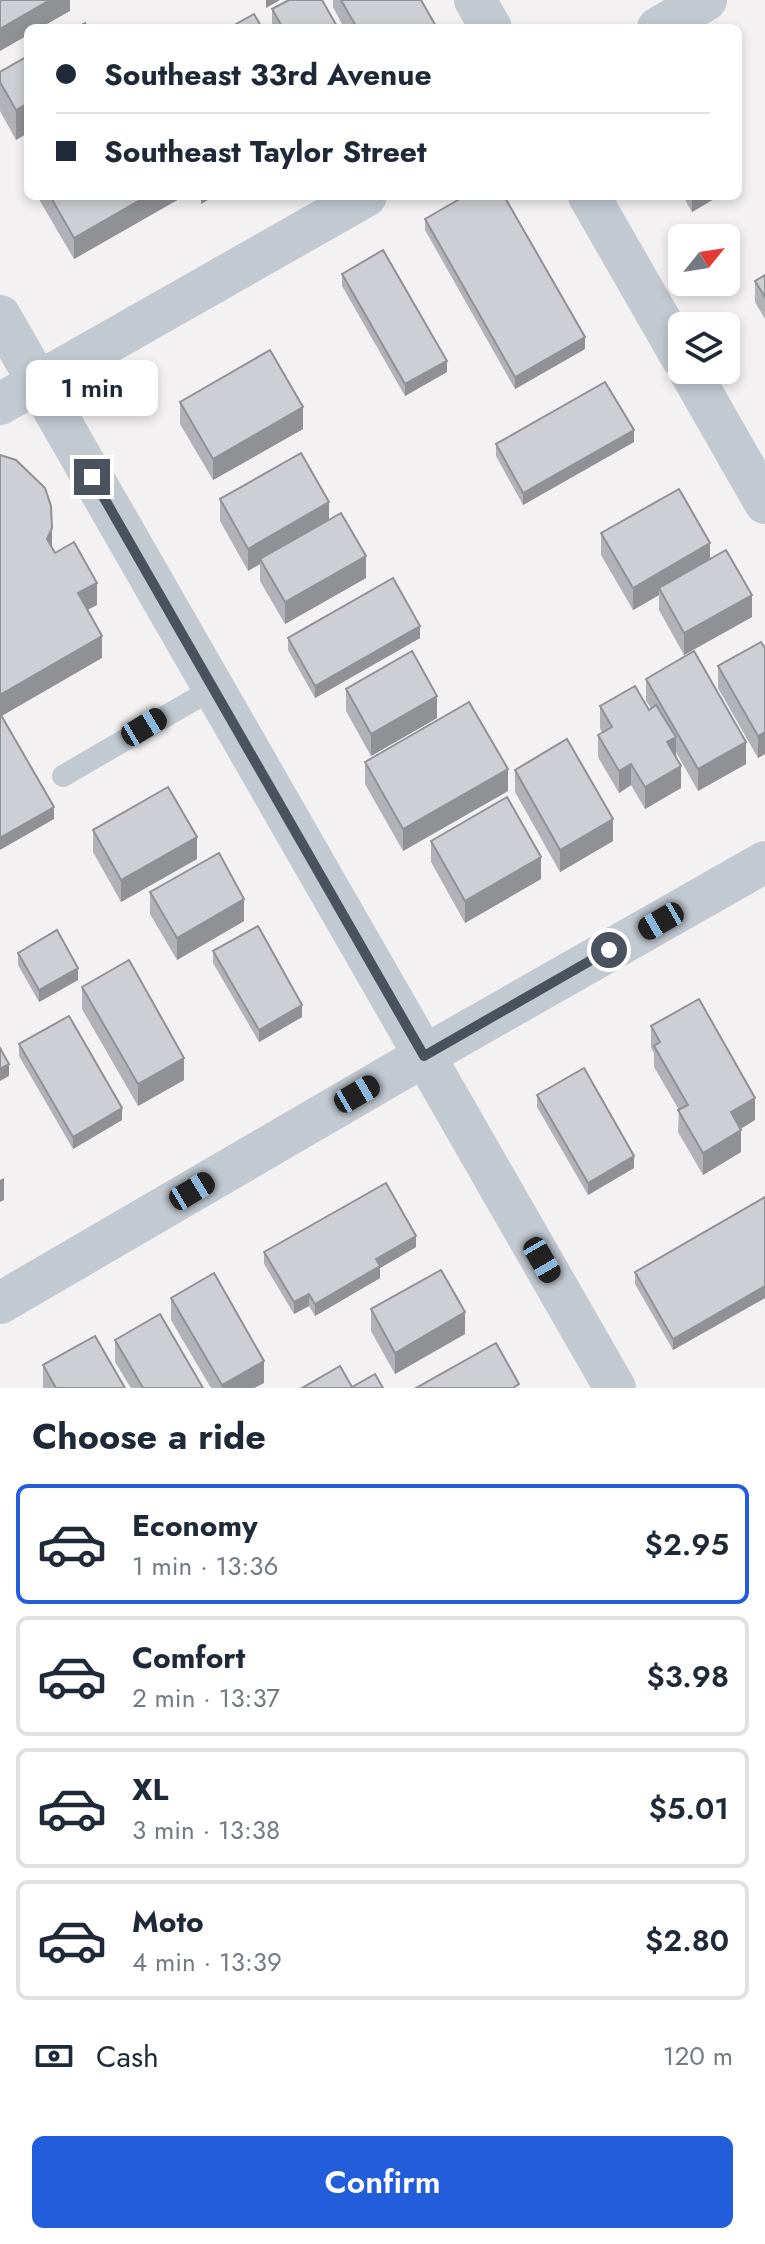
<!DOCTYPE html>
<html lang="en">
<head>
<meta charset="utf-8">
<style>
	:root { --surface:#fff; --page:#f2f2f3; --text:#1f2937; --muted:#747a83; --line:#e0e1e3; --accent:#225edb }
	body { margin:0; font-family:Jost,sans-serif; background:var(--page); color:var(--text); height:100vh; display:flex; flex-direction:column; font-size:30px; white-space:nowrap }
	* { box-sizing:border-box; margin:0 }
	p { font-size:26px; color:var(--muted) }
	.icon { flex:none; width:44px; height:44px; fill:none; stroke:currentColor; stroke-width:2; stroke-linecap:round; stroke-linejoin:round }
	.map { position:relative; height:1388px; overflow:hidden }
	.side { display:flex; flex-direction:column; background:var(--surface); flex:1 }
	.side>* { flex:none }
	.top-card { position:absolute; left:24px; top:24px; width:718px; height:176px; border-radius:12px; box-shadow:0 4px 12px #0003; display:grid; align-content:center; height:176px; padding:0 32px; background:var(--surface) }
	.needle { width:52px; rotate:60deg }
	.controls { position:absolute; left:668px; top:224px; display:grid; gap:16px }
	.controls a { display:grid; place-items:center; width:72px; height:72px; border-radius:12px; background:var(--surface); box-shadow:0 4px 12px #0003; font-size:40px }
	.end { position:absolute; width:36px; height:36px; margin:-18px; border:10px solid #49525d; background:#fff; box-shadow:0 0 0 4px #fff }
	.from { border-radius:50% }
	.bubble { position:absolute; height:56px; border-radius:12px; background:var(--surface); box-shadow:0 4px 12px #0003; font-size:26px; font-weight:600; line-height:56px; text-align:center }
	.car { position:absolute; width:24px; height:48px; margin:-24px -12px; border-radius:10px; box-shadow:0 0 6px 2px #0007; background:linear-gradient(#222 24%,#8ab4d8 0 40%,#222 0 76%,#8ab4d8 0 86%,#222 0) }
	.top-card b { display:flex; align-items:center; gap:28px; height:76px; font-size:30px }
	.top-card b+b { border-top:2px solid var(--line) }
	.top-card i { width:20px; height:20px; background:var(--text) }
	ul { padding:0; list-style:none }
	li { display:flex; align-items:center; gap:24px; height:120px; margin:0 16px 12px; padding:0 16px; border:4px solid var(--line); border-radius:12px }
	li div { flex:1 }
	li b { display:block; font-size:30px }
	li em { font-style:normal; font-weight:600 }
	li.selected { border-color:var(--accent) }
	li>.icon { width:72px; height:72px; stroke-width:1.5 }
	h2 { padding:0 32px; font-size:36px; line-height:96px }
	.pay { display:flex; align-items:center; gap:20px; height:88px; padding:0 32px; font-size:30px }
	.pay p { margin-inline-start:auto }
	.cta { display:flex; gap:16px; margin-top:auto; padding:16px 32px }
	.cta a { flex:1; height:92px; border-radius:12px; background:var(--accent); color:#fff; font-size:32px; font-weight:600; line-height:92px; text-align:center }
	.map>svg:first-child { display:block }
</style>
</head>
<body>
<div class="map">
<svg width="765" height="1388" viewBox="0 0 765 1388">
	<rect width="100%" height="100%" fill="#f3f1f1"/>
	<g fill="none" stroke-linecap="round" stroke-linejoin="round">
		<polyline stroke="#c2c9d1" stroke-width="22" points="63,776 214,688"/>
		<g stroke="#c2c9d1" stroke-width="42">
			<polyline points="475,0 491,28"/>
			<polyline points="658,28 706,0"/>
			<polyline points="589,196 682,358"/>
			<polyline points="0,316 615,1388"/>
			<polyline points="689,370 765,503"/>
			<polyline points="0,404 366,196"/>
			<polyline points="0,1303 424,1056 765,862"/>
		</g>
	</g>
	<g fill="#b1b2b7">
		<polygon points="333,0 421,0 437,28 344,28 333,7"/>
		<polygon points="272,9 338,28 272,28"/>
		<polygon points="28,56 16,140 0,111 0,72"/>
		<polygon points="40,196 179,196 179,199 74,259 40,201"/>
		<polygon points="683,196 719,196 692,212"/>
		<polygon points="425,219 585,349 515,389 425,230"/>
		<polygon points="342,274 447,372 405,396 342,286"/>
		<polygon points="765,275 765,319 755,302 755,281"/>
		<polygon points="180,402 303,429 213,480 180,424"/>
		<polygon points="634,442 523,505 496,456 496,444"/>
		<polygon points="220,499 329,520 366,578 285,624 260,581 260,564 248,571 220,521"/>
		<polygon points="601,533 710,559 752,617 684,655 659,610 659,595 633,610 601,555"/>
		<polygon points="288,638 420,638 315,698 288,650"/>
		<polygon points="765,648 765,754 758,758 718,688 718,666"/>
		<polygon points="646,679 746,764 698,791 676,752 681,788 645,809 631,785 619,793 598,757 598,735 602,733 600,728 600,706 649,710 651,708 646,701"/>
		<polygon points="346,689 437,718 371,756 346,711"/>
		<polygon points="365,762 508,791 403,851 365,784"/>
		<polygon points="515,770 613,841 560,872 515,792"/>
		<polygon points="93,830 197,859 121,902 93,852"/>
		<polygon points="431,841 541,879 465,923 431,862"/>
		<polygon points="150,892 244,921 177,960 150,914"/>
		<polygon points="213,951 302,1017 259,1042 213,963"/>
		<polygon points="18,953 78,980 39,1002 18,965"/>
		<polygon points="82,987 184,1080 138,1106 82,1009"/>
		<polygon points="651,1026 755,1120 741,1129 741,1152 703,1175 678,1132 679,1110 654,1067 654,1053 651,1048"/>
		<polygon points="19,1044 122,1120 73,1149 19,1056"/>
		<polygon points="537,1095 634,1168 588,1195 537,1107"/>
		<polygon points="765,1197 765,1298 673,1350 635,1284 635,1272"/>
		<polygon points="416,1247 380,1268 380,1278 315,1316 309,1306 294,1314 264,1264 264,1252"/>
		<polygon points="171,1298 264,1383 254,1388 211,1388 171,1320"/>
		<polygon points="371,1309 465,1334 395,1374 371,1331"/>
		<polygon points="115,1340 203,1388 131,1388 115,1362"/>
		<polygon points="43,1365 125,1388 43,1388"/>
	</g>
	<g fill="#909195">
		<polygon points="50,0 70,0 70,11 40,28 28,28 28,35 0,51 0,29"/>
		<polygon points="266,0 280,0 266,8"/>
		<polygon points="28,103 28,133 16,140 16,110"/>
		<polygon points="147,196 179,196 179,199 74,259 74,238"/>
		<polygon points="201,196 215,196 201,204"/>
		<polygon points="692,196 719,196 692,212"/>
		<polygon points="585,337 585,349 515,389 515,377"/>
		<polygon points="447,361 447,372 405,396 405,384"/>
		<polygon points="303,407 303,429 213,480 213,459"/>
		<polygon points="634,430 634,442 523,505 523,493"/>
		<polygon points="329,502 329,524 260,559 260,564 248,571 248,549"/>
		<polygon points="52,528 52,549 47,539"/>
		<polygon points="710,543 710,565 659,588 659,595 633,610 633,588"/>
		<polygon points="366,556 366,578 285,624 285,602"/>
		<polygon points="97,583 97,605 78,615 78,593"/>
		<polygon points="752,595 752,617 684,655 684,633"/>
		<polygon points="420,626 420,638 315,698 315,686"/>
		<polygon points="102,636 102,658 0,717 0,695"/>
		<polygon points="437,696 437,718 371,756 371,734"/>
		<polygon points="765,732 765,754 758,758 758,736"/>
		<polygon points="676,737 676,759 667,742"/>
		<polygon points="746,742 746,764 698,791 698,769"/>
		<polygon points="631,764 631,785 619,793 619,771"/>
		<polygon points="681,766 681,788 645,809 645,787"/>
		<polygon points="508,769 508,791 403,851 403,829"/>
		<polygon points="54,807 54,819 0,850 0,838"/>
		<polygon points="613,819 613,841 560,872 560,850"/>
		<polygon points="197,837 197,859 121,902 121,880"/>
		<polygon points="541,857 541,879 465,923 465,901"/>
		<polygon points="244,899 244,921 177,960 177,938"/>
		<polygon points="78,968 78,980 39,1002 39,990"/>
		<polygon points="302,1005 302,1017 259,1042 259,1030"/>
		<polygon points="184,1058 184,1080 138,1106 138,1084"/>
		<polygon points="9,1064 9,1076 0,1081 0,1069"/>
		<polygon points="755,1098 755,1120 731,1134 731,1112"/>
		<polygon points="122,1108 122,1120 73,1149 73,1137"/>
		<polygon points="741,1130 741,1152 703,1175 703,1153"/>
		<polygon points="634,1156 634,1168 588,1195 588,1183"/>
		<polygon points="4,1178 4,1200 0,1202 0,1180"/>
		<polygon points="416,1236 416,1247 380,1268 380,1278 315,1316 315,1304 376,1259"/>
		<polygon points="765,1286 765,1298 673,1350 673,1339"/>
		<polygon points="309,1294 309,1306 294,1314 294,1302"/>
		<polygon points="465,1312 465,1334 395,1374 395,1353"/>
		<polygon points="264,1361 264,1383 254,1388 222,1388 222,1385"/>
	</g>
	<g fill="#cecfd5" stroke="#909195" stroke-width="2">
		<polygon points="0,0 50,0 0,29"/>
		<polygon points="289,0 322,0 338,28 283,28 272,9"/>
		<polygon points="341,0 421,0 437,28 357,28"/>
		<polygon points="254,14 262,28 229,28"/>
		<polygon points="85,23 88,28 77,28"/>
		<polygon points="28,56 28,103 16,110 0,82 0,72"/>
		<polygon points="50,196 147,196 74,238"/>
		<polygon points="465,196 504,196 585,337 515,377 425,219"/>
		<polygon points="383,250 447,361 405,384 342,274"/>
		<polygon points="765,275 765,297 755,281"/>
		<polygon points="270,350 303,407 213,459 180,402"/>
		<polygon points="605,382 634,430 523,493 496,444"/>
		<polygon points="301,453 329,502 248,549 220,499"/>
		<polygon points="0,455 16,460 45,488 51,506 52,528 47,539 55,553 74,542 97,583 78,593 102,636 0,695"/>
		<polygon points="679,489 710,543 633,588 601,533"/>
		<polygon points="341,513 366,556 285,602 260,559"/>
		<polygon points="726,550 752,595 684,633 659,588"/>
		<polygon points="393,578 420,626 315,686 288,638"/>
		<polygon points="761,642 765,648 765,732 758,736 718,666"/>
		<polygon points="412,651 437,696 371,734 346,689"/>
		<polygon points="694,651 746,742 698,769 646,679"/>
		<polygon points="635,686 649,710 656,705 676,737 667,742 681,766 645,787 631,764 619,771 598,735 612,727 600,706"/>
		<polygon points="469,702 508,769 403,829 365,762"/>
		<polygon points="1,715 54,807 0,838 0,716"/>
		<polygon points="567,739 613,819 560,850 515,770"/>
		<polygon points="168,787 197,837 121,880 93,830"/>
		<polygon points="507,797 541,857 465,901 431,841"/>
		<polygon points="219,853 244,899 177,938 150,892"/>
		<polygon points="258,926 302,1005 259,1030 213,951"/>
		<polygon points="57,930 78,968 39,990 18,953"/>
		<polygon points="129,960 184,1058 138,1084 82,987"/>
		<polygon points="699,999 755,1098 731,1112 741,1130 703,1153 678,1110 688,1105 654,1046 660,1042 651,1026"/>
		<polygon points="69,1016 122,1108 73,1137 19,1044"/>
		<polygon points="0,1048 9,1064 0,1069"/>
		<polygon points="584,1068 634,1156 588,1183 537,1095"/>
		<polygon points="386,1183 416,1236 376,1259 380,1266 315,1304 309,1294 294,1302 264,1252"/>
		<polygon points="765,1197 765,1286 673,1339 635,1272"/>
		<polygon points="441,1270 465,1312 395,1353 371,1309"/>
		<polygon points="214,1273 264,1361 222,1385 171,1298"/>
		<polygon points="160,1314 203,1388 143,1388 115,1340"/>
		<polygon points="95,1336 125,1388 56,1388 43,1365"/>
		<polygon points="496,1343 519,1384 513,1388 416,1388"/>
		<polygon points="340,1366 352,1387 375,1374 383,1388 302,1388"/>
	</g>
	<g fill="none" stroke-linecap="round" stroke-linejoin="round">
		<polyline stroke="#49525d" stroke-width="10" points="92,477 424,1056 609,950"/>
	</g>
</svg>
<div class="controls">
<a><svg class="needle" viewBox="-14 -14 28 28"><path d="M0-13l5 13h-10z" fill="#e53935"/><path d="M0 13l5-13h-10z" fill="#747a83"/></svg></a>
<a><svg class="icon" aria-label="layers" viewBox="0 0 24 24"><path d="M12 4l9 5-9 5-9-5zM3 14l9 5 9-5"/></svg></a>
</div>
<i class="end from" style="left:609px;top:950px"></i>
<i class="end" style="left:92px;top:477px"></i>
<div class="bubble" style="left:26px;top:360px;width:132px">1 min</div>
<i class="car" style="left:144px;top:727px;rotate:59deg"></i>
<i class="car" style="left:661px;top:921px;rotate:240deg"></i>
<i class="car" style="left:357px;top:1094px;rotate:60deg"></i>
<i class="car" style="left:192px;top:1191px;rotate:59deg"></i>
<i class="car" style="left:542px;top:1260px;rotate:150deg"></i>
<div class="top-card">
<b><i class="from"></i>Southeast 33rd Avenue</b>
<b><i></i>Southeast Taylor Street</b>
</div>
</div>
<section class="side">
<h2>Choose a ride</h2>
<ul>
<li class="selected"><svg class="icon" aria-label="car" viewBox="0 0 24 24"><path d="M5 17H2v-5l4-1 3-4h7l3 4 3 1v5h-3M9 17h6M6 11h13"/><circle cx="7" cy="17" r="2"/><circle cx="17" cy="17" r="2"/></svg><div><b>Economy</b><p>1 min · 13:36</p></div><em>$2.95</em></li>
<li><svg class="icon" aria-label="car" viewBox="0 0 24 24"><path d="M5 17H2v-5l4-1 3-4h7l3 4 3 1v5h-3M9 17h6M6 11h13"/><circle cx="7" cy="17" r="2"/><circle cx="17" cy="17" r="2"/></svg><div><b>Comfort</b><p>2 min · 13:37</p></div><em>$3.98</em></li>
<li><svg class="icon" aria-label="car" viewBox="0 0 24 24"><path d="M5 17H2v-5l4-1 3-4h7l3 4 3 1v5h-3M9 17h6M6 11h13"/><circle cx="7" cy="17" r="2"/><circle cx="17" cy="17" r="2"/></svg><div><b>XL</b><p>3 min · 13:38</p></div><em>$5.01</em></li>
<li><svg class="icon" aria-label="car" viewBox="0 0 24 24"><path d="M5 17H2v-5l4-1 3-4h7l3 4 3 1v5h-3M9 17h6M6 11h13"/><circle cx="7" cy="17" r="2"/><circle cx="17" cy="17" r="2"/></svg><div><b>Moto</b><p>4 min · 13:39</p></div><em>$2.80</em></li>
</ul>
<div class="pay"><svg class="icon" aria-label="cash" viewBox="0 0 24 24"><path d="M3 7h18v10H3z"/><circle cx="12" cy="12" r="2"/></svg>Cash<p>120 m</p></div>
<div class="cta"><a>Confirm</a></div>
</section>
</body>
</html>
